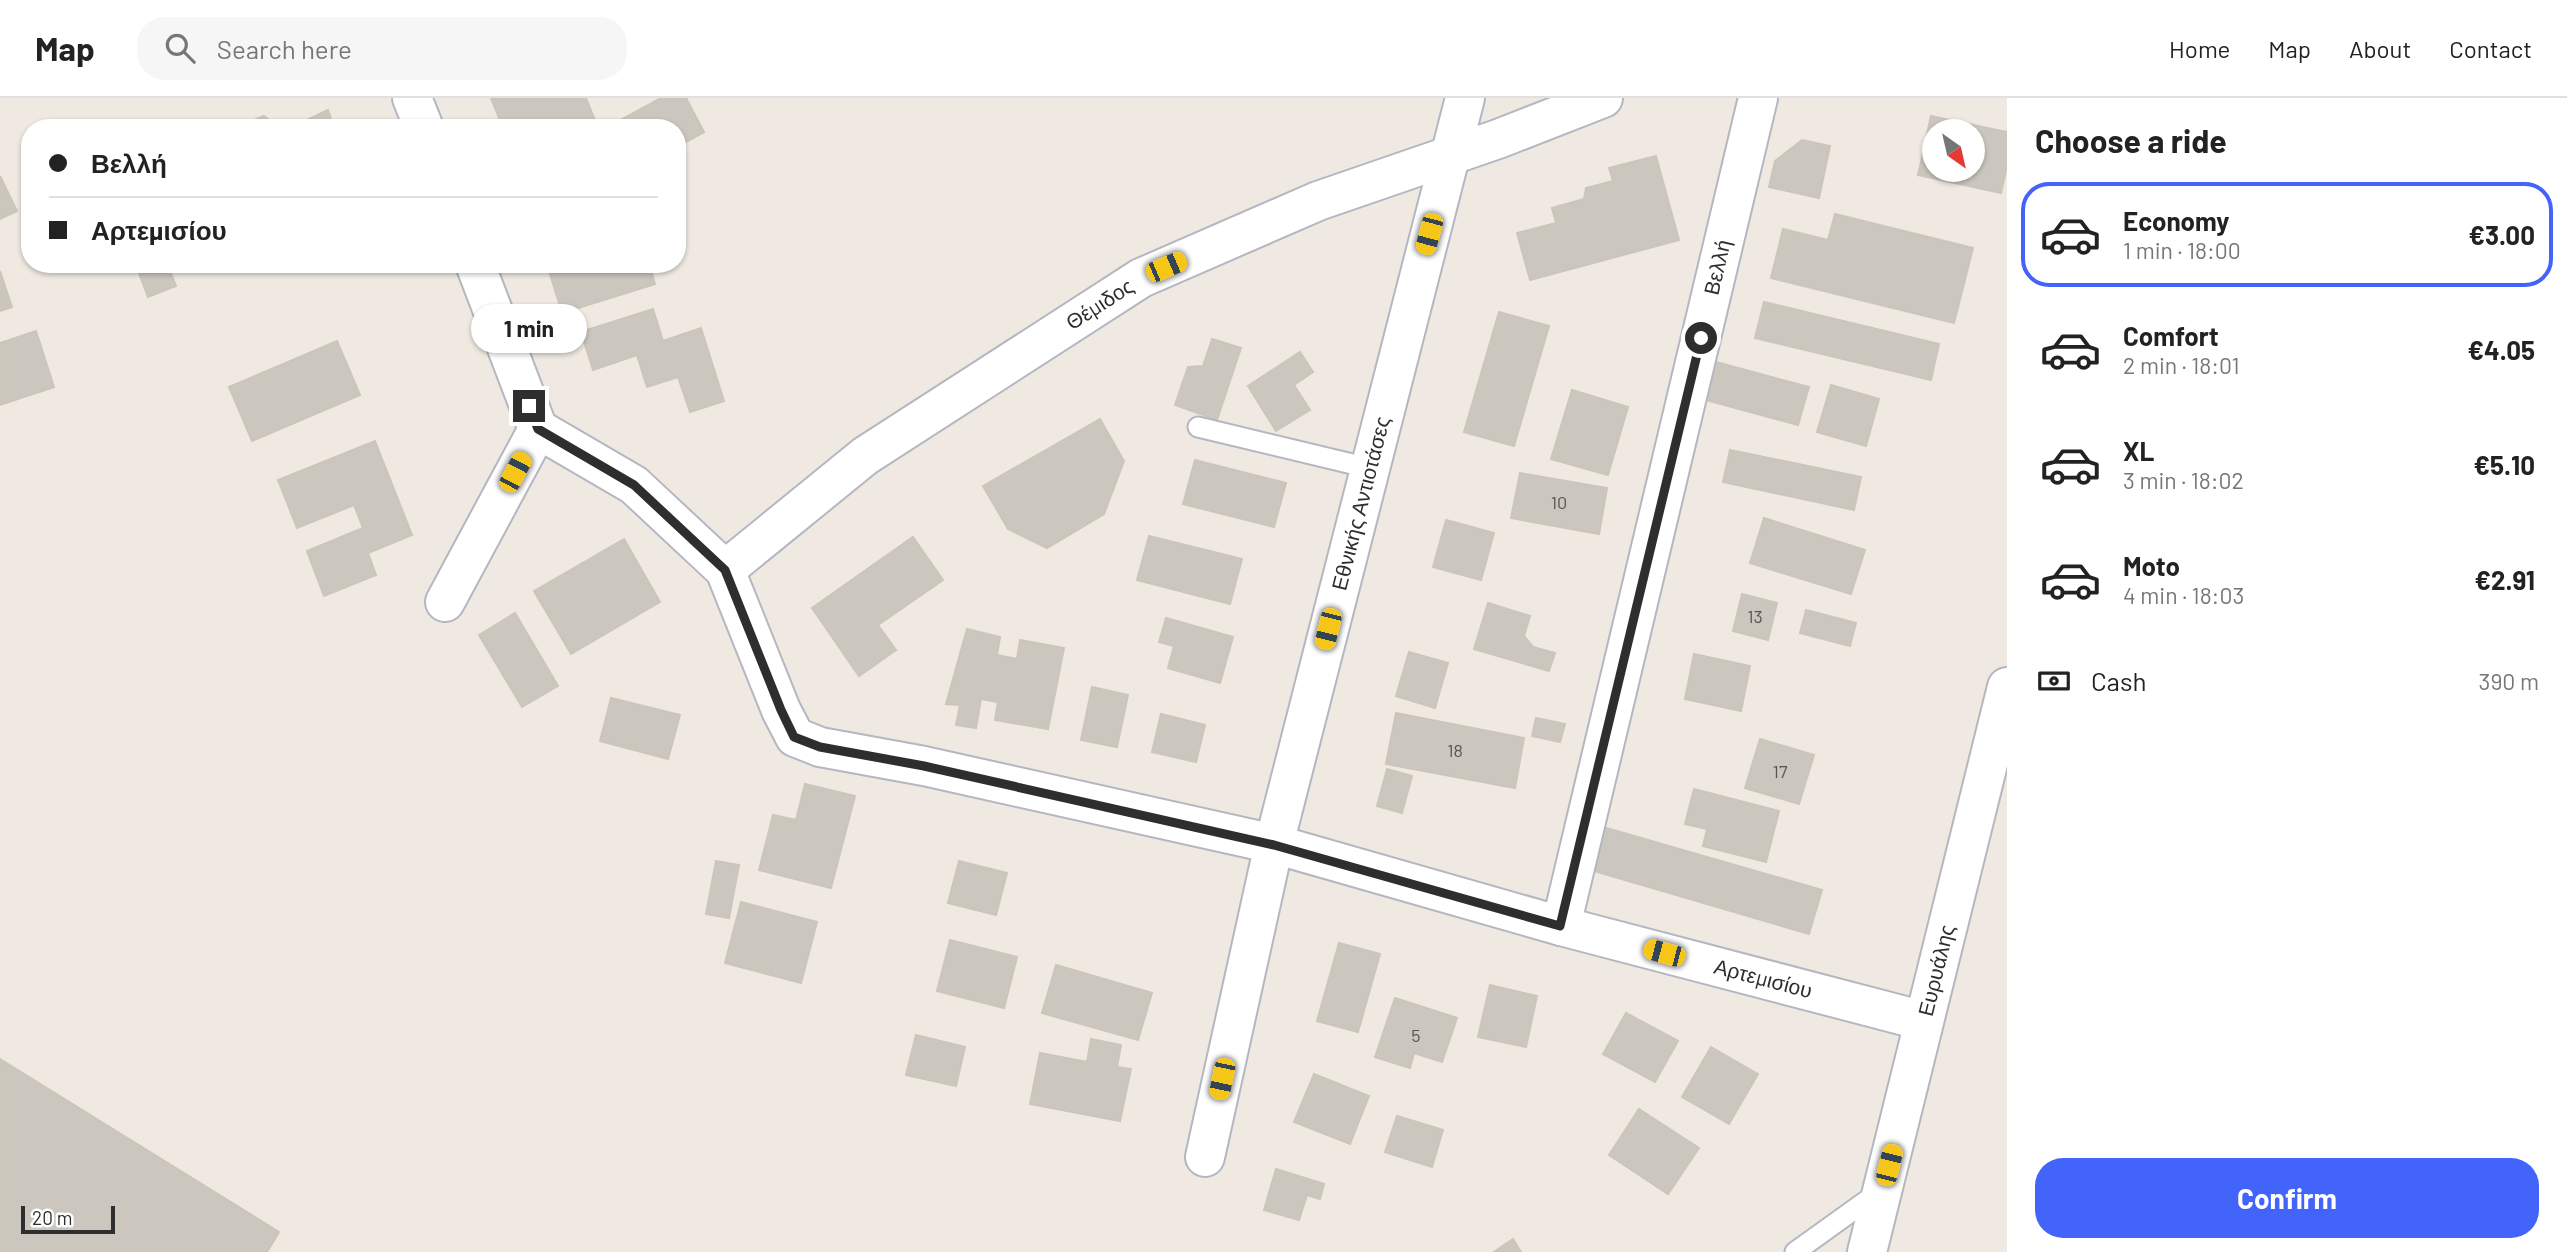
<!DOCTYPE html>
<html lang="en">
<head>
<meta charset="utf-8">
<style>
	:root { --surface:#fff; --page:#f6f6f6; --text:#222; --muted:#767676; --line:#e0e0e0; --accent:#4264fb }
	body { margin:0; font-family:Barlow,sans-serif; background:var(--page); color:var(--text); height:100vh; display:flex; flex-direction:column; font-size:26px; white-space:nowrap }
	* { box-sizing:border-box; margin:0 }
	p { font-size:23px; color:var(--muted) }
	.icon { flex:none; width:38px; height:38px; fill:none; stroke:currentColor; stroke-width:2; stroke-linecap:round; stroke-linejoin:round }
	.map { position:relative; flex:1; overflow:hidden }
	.sheet { display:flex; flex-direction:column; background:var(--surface); width:560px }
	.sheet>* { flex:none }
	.guide { position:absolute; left:21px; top:21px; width:665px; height:154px; border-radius:28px; box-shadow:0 2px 5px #0004; display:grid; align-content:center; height:154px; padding:0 28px; background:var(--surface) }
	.needle { width:46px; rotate:146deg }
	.controls { position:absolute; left:1922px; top:21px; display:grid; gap:14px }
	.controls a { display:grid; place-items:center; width:63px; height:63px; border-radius:50%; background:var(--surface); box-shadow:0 2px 5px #0004; font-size:35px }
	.scale { position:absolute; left:21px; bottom:18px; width:94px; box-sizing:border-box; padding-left:7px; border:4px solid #2e2e2e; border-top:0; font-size:19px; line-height:24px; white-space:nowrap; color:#2e2e2e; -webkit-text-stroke:5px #fff; paint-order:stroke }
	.end { position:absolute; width:32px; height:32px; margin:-16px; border:9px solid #2e2e2e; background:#fff; box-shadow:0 0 0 4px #fff }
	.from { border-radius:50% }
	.bubble { position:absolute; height:49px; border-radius:24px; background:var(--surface); box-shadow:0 2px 5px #0004; font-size:23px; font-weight:700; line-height:49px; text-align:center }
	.car { position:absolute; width:21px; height:42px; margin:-21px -10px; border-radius:9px; box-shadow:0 0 5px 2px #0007; background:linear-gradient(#f5c518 24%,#345 0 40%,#f5c518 0 76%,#345 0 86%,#f5c518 0) }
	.guide b { display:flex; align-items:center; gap:24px; height:66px; font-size:26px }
	.guide b+b { border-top:2px solid var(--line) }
	.guide i { width:18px; height:18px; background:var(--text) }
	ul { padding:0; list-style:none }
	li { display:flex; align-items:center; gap:21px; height:105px; margin:0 14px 10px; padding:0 14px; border:4px solid transparent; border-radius:28px }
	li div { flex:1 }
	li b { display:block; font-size:26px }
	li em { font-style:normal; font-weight:700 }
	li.on { border-color:var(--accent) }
	li>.icon { width:63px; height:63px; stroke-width:1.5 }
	h2 { padding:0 28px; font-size:32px; line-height:84px }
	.pay { display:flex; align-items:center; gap:18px; height:77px; padding:0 28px; font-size:26px }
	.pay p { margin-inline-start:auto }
	.action { display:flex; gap:14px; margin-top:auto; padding:14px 28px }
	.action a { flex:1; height:80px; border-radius:28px; background:var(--accent); color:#fff; font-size:28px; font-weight:700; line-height:80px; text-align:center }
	header { display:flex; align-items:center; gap:42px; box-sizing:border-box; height:98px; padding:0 35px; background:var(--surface); border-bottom:2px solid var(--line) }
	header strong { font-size:33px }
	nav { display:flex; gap:38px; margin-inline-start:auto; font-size:24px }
	.search { width:490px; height:63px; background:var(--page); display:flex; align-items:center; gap:18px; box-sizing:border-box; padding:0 24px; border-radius:28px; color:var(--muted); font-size:26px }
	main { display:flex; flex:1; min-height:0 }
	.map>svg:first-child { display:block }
</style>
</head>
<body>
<header>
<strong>Map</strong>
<div class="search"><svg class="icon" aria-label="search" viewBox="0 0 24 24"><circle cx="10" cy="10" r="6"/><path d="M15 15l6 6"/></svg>Search here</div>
<nav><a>Home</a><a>Map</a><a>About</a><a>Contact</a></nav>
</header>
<main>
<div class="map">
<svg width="2007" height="1154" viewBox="0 0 2007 1154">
	<rect width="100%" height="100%" fill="#efe9e1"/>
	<g fill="#cbc7bf" stroke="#cbc5ba" stroke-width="2" fill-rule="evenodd">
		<polygon points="491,0 586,0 598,30 503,30"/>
		<polygon points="661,0 686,0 704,34 677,49 677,30 606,30"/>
		<polygon points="328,12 334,30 290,30"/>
		<polygon points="264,18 280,30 235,30"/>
		<path d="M1931 18 2007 34V68L2001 95 1918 77ZM1934 33H1972V72H1934Z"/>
		<polygon points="1802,42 1830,48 1819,100 1769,89 1775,63"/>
		<polygon points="1656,58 1679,142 1530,182 1517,135 1556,125 1552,110 1584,101 1586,90 1613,83 1609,70"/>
		<polygon points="0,78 17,113 0,121"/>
		<polygon points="1835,116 1973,150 1954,225 1771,180 1783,131 1828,142"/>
		<polygon points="162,166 167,166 176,188 148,199 139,175"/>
		<polygon points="392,166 415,166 395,173"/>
		<polygon points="547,166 649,166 655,186 562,215"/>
		<polygon points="0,173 12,209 0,213"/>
		<polygon points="1764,204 1939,246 1931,282 1755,240"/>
		<polygon points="653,211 663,243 701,230 724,303 690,314 678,279 647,289 637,257 593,272 581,234"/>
		<polygon points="1499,214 1549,228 1514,348 1464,334"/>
		<polygon points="36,233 54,289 0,307 0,245"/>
		<polygon points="1212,241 1241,250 1217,322 1175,307 1188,269 1203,268"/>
		<polygon points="337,243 360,297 252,343 229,289"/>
		<polygon points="1300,254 1313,274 1294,287 1310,312 1276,333 1248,288"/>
		<polygon points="1716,264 1809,289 1798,327 1706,302"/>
		<polygon points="1831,287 1879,301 1866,348 1817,334"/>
		<polygon points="1572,292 1628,309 1608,377 1551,361"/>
		<polygon points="1100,321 1124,363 1104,416 1047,450 1008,431 983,388"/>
		<polygon points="375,343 412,437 368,455 376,477 324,498 307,453 363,430 354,407 297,430 278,382"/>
		<polygon points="1730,352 1861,379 1854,412 1723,384"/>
		<polygon points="1195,362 1286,385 1274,429 1183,406"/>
		<polygon points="1520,375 1607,390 1599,436 1511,420"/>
		<polygon points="1764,420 1865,452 1851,496 1750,465"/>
		<polygon points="1446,422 1494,435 1481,482 1433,469"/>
		<polygon points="1149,438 1242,461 1230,506 1137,482"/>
		<polygon points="913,439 943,482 878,527 896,552 859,578 812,510"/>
		<polygon points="624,441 660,504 571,556 534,493"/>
		<polygon points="1742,496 1777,505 1768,542 1733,533"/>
		<polygon points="1488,505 1530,518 1524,538 1533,549 1555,555 1549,573 1474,551"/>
		<polygon points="1806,512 1856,525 1850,548 1800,535"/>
		<polygon points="515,515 558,588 522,609 479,537"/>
		<polygon points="1166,520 1233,539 1220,585 1168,570 1174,548 1159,544"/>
		<polygon points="967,531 1000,539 997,557 1017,561 1020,542 1064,550 1048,631 995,622 998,604 981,601 976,630 956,627 960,607 946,606"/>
		<polygon points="1409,554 1448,565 1435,610 1396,598"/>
		<polygon points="1694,556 1750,568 1741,613 1685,601"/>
		<polygon points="1092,589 1128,597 1117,649 1081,642"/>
		<polygon points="611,600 680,617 668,661 600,643"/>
		<polygon points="1396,615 1524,640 1515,690 1386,666"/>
		<polygon points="1161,616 1205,627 1196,664 1152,654"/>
		<polygon points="1536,620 1565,626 1560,644 1532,638"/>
		<polygon points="1760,641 1814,657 1799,706 1745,690"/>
		<polygon points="1387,671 1412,678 1402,715 1377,708"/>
		<polygon points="805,686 855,698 831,790 759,772 773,717 796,722"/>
		<polygon points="1694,691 1779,713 1766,764 1703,748 1707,731 1685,726"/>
		<polygon points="1596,727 1822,792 1809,836 1584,770"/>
		<polygon points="716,763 739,767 729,820 706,816"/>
		<polygon points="959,763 1007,775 996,817 948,805"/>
		<polygon points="741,804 817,824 801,885 725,865"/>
		<polygon points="950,842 1017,859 1004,910 937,893"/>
		<polygon points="1339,845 1380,856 1358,934 1317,923"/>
		<polygon points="1056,867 1152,895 1138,942 1042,915"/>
		<polygon points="1490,887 1537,898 1526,949 1478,939"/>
		<polygon points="1395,900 1457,920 1442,964 1414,955 1410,970 1375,959"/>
		<polygon points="1626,915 1678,943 1655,984 1603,956"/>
		<polygon points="916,937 965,949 956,988 906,977"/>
		<polygon points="1091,941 1121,947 1117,969 1131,971 1120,1023 1030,1006 1040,955 1087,964"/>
		<polygon points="1711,949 1758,976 1729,1026 1682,999"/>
		<polygon points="0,961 279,1134 267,1154 0,1154"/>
		<polygon points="1314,976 1369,998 1350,1046 1294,1024"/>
		<polygon points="1639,1011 1699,1050 1668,1096 1609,1057"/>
		<polygon points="1397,1018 1443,1032 1432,1069 1385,1054"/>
		<polygon points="1276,1071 1324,1086 1320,1101 1307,1097 1299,1122 1264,1112"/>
		<polygon points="1513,1141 1521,1154 1494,1154"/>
	</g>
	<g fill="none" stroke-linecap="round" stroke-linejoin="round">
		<g stroke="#b4b7c1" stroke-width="23">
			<g id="service">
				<polyline points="1198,329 1369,370"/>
				<polyline points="1795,1154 1880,1093"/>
			</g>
		</g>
		<g stroke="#b4b7c1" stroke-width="42">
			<g id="minor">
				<polyline points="412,0 424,30"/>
				<path id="s1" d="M475 166 538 331 634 387 725 472 781 612 795 639 820 649 924 668 1274 746 1561 828 1924 923"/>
				<path id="s2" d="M725 472 865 358 1141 180 1318 103 1498 41 1603 0"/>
				<polyline points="445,504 538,331"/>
				<path id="s3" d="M1561 828 1758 0"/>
				<path id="s4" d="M1205 1059 1274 746 1465 0"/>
				<path id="s5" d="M1867 1154 2007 589"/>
			</g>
		</g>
		<use href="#service" stroke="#fff" stroke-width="19"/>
		<use href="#minor" stroke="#fff" stroke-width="38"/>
	</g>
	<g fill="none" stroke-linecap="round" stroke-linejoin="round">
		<polyline stroke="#2e2e2e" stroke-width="9" points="529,308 538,331 634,387 725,472 781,612 794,639 820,649 924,668 1274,747 1560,828 1701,240"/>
	</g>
	<g text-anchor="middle" stroke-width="5" stroke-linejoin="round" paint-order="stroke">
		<g font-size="18" fill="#555452">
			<text x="1559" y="411">10</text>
			<text x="1755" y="525">13</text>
			<text x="1455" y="659">18</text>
			<text x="1780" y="680">17</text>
			<text x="1416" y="944">5</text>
		</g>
		<g font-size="21" fill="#2e2e2e" stroke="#fff">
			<text dy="7" stroke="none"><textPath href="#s3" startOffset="677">Βελλή</textPath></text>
			<text dy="7" stroke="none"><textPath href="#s2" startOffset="460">Θέμιδος</textPath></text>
			<text dy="7" stroke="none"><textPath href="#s4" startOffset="672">Εθνικής Αντιοτάσες</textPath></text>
			<text dy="7" stroke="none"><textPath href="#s5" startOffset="290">Ευρυάλης</textPath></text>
			<text dy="7" stroke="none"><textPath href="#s1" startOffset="1592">Αρτεμισίου</textPath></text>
		</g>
	</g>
</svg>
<div class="controls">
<a><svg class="needle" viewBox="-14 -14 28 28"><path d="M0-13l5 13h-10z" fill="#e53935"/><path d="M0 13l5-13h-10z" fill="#767676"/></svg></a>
</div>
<div class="scale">20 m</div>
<i class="end from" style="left:1701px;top:240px"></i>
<i class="end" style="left:529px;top:308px"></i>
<div class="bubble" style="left:471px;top:206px;width:116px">1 min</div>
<i class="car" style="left:1429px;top:136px;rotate:195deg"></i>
<i class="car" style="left:1166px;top:169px;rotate:67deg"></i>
<i class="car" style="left:515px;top:374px;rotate:28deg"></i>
<i class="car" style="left:1328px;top:531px;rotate:194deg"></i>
<i class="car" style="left:1664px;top:855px;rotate:285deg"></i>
<i class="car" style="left:1222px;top:981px;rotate:192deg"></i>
<i class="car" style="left:1889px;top:1067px;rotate:14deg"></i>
<div class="guide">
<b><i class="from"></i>Βελλή</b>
<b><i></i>Αρτεμισίου</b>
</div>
</div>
<section class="sheet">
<h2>Choose a ride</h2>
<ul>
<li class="on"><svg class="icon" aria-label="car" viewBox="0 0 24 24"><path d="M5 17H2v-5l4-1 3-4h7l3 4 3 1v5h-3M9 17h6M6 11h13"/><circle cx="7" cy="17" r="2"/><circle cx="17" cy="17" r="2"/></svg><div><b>Economy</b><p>1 min · 18:00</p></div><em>€3.00</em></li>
<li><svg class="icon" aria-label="car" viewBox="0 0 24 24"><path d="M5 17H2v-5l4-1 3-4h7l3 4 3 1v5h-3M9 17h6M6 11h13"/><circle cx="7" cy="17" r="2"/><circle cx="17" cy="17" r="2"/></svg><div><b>Comfort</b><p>2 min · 18:01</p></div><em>€4.05</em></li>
<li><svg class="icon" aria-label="car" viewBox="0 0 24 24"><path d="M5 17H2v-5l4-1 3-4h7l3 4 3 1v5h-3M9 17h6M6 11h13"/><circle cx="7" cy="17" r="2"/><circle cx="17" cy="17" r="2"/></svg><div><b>XL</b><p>3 min · 18:02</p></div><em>€5.10</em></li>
<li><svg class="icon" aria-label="car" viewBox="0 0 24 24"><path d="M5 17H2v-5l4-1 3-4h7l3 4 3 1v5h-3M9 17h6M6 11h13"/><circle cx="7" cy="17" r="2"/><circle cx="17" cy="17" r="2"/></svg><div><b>Moto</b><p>4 min · 18:03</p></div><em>€2.91</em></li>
</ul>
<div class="pay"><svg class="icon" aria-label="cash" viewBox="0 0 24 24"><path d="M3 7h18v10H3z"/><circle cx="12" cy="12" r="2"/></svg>Cash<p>390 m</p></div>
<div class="action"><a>Confirm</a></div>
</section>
</main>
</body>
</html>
